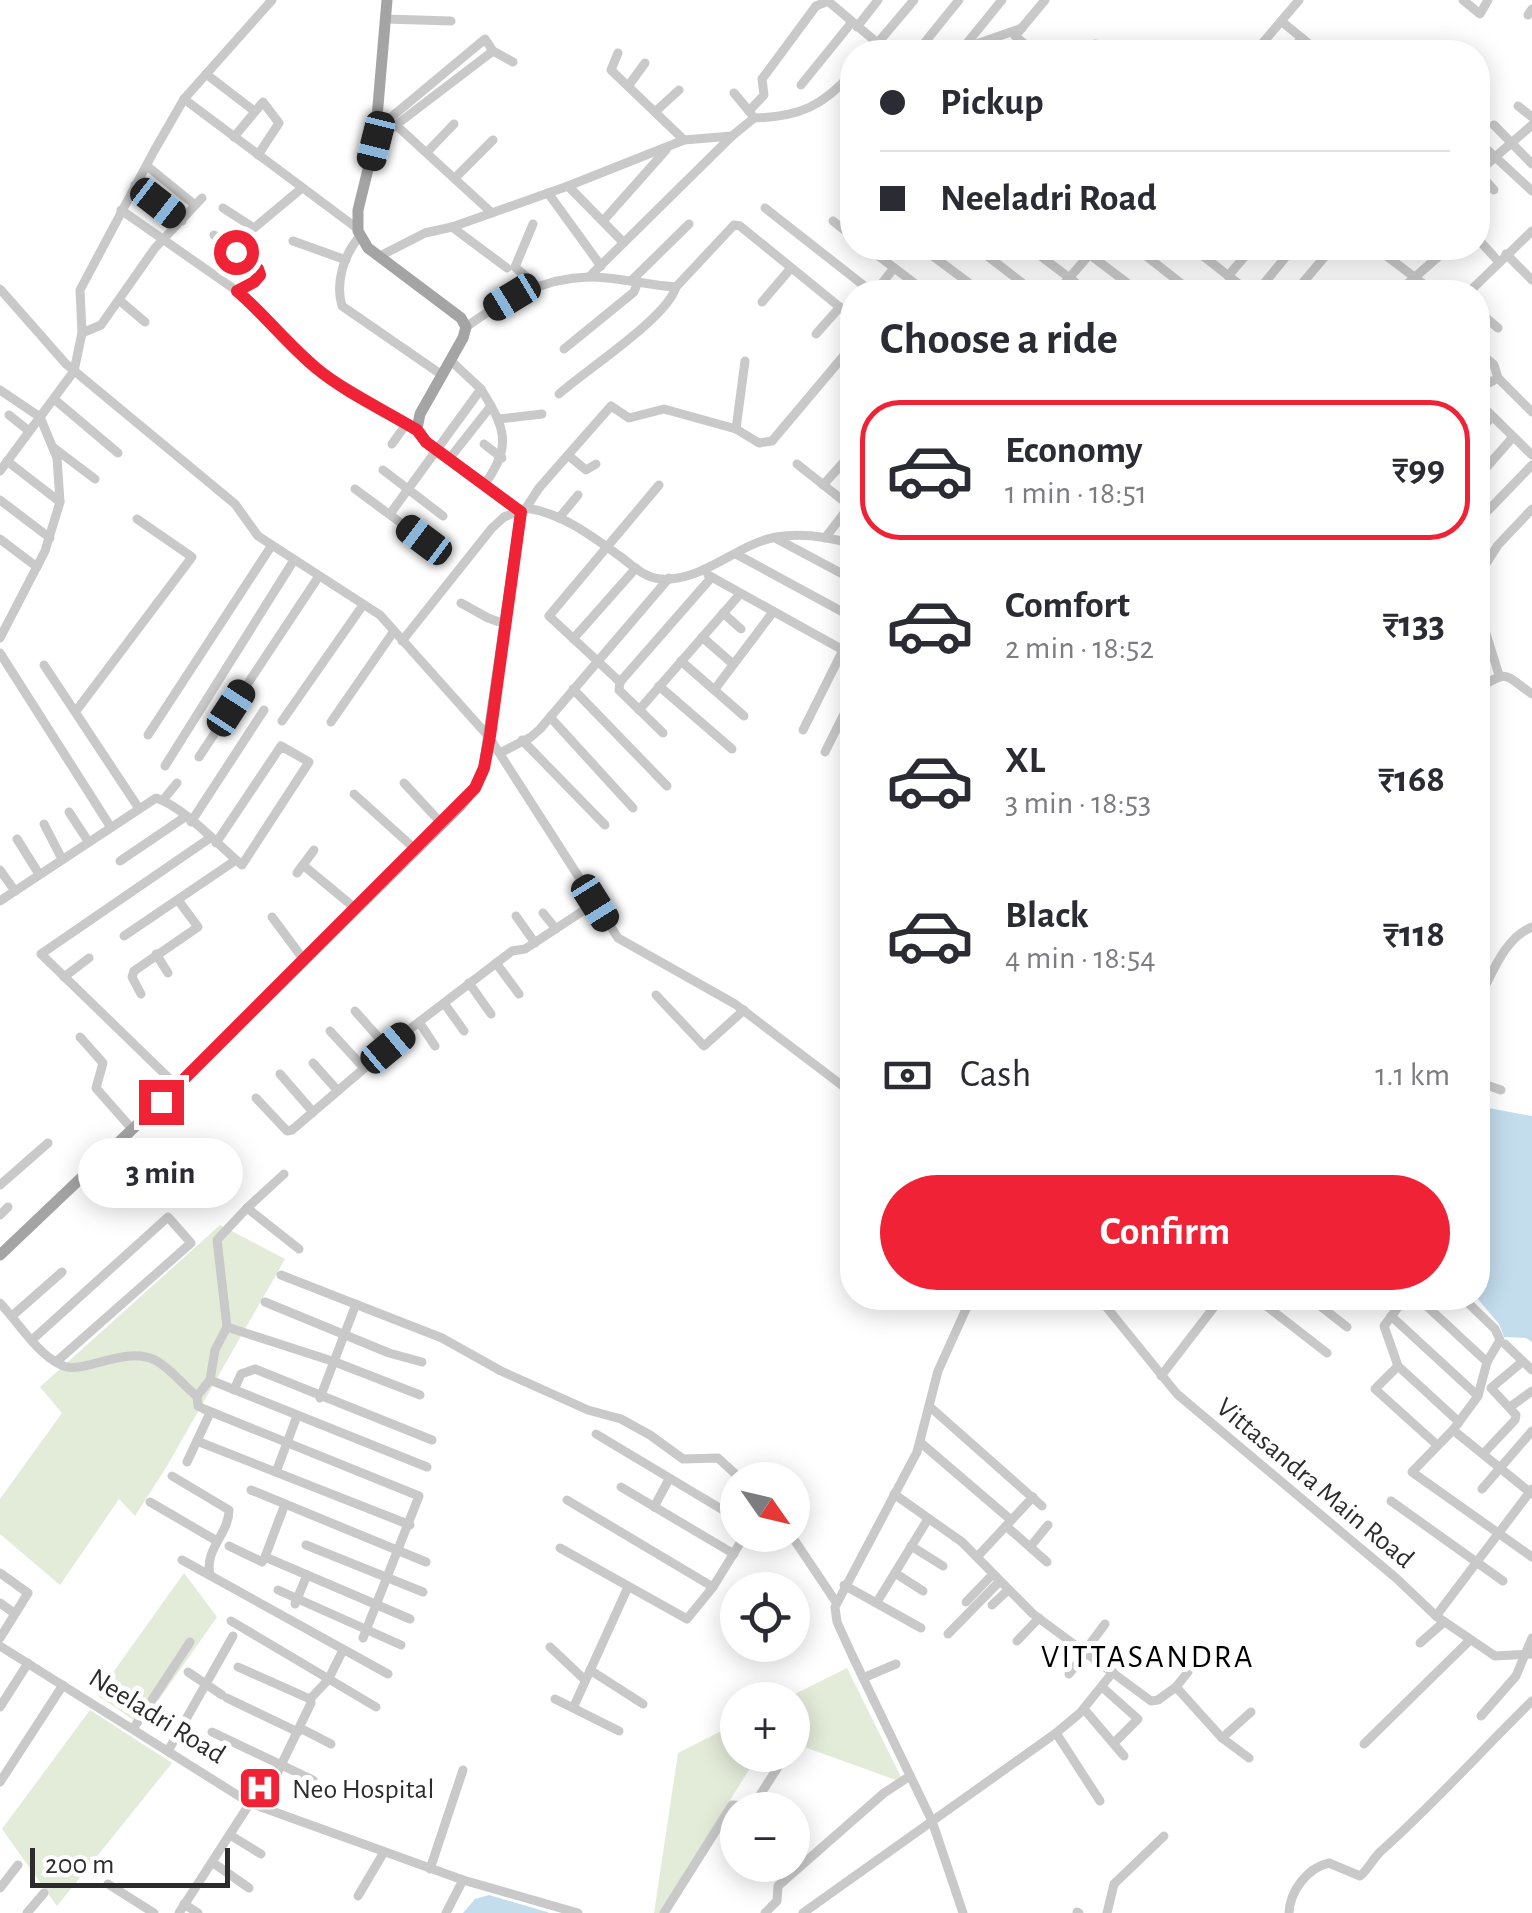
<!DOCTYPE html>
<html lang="en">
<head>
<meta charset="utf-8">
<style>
	:root { --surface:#fff; --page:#f7f7f7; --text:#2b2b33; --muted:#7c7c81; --line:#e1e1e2; --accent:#f02235 }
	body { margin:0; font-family:"Alegreya Sans",sans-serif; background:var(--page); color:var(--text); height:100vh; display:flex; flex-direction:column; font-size:38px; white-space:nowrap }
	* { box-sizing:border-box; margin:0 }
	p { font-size:32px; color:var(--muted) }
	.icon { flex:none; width:55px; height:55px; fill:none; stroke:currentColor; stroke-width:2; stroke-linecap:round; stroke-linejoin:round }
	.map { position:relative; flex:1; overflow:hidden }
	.drawer { position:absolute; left:840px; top:280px; width:650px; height:1030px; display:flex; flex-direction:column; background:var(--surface); border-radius:40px; box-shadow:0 5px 25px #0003 }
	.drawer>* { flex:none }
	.top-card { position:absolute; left:840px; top:40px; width:650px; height:220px; border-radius:40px; box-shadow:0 5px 25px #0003; display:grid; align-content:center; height:220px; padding:0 40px; background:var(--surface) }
	.needle { width:65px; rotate:124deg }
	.controls { position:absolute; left:720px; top:1462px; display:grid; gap:20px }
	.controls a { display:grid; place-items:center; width:90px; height:90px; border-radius:50%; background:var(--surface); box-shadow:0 5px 25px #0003; font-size:50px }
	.scale { position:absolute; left:30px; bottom:25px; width:200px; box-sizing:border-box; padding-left:10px; border:5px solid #2c2c2c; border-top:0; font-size:28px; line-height:35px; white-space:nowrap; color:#2c2c2c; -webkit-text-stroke:8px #fff; paint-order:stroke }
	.end { position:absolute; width:45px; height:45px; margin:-22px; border:12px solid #f02235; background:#fff; box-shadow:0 0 0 5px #fff }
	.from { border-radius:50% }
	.bubble { position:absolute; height:70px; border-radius:35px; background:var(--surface); box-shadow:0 5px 25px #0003; font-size:32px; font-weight:700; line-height:70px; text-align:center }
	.car { position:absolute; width:30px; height:60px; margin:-30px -15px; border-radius:12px; box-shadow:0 0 8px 2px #0007; background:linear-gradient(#222 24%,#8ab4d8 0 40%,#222 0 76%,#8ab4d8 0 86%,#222 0) }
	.top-card b { display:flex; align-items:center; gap:35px; height:95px; font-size:38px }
	.top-card b+b { border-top:2px solid var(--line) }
	.top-card i { width:25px; height:25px; background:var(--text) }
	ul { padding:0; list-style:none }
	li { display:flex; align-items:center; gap:30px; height:140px; margin:0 20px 15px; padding:0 20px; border:5px solid transparent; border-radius:40px }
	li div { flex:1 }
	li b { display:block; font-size:38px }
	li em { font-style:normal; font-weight:700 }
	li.on { border-color:var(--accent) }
	li>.icon { width:90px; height:90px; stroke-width:1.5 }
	h2 { padding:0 40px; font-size:45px; line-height:120px }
	.pay { display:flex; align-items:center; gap:25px; height:110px; padding:0 40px; font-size:38px }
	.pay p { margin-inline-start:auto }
	.primary-button { display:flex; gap:20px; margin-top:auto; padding:20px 40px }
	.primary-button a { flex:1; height:115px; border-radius:60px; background:var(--accent); color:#fff; font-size:40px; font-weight:700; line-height:115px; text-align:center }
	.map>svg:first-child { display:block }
</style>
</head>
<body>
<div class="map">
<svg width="1532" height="1913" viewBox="0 0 1532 1913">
	<rect width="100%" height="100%" fill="#fff"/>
	<g fill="#e3ebd9">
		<polygon points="220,1225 285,1259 167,1466 135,1516 119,1499 60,1585 0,1534 0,1499 62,1413 40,1387"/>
		<polygon points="184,1573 217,1617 141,1725 97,1695"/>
		<polygon points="847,1668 901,1777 896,1780 793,1743 792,1700 783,1700"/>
		<polygon points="90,1710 172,1763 57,1906 2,1829"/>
		<polygon points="737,1723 738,1755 758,1755 660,1913 654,1913 678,1753"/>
	</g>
	<g fill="#c3dded">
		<polygon points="1478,1106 1532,1116 1532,1342 1526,1338 1504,1337 1499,1324 1477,1298"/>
		<polygon points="489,1895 547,1912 549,1913 463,1913 475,1899"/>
	</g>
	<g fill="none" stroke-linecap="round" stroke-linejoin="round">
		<g stroke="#c9c9c9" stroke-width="9">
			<polyline points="1463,0 1480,14 1488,0"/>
			<polyline points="1528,15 1532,9"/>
			<polyline points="386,19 451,21"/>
			<polyline points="1281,21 1319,52"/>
			<polyline points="857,27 878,0"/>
			<polyline points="963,48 1002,0"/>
			<polyline points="870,52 914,0"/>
			<polyline points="917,52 959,0"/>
			<polyline points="953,52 1022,28"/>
			<polyline points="1034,52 1015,36 1045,0"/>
			<polyline points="1087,52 1095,44"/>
			<polyline points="1132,52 1138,45"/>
			<polyline points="1255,52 1299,0"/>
			<polyline points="1290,52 1302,38"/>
			<polyline points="618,53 611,70 684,140"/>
			<polyline points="206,74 253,110"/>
			<polyline points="629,85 645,63"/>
			<polyline points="801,85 852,22"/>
			<polyline points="734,93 749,111"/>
			<polyline points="184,99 358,229"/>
			<polyline points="1518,106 1532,117"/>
			<polyline points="656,111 679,90"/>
			<path d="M754 118C799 117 823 106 852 73"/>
			<polyline points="377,123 389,119 485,39 493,51 513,62"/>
			<polyline points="1494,125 1532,164"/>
			<polyline points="397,126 492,213"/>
			<polyline points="234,137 263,102 279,123 258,155"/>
			<polyline points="375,141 493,51"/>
			<polyline points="1479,142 1532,191"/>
			<polyline points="428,151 454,124"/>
			<polyline points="147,166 195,205"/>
			<polyline points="1478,172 1532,125"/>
			<polyline points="1478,172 1494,190"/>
			<polyline points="456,177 493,140"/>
			<polyline points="135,185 182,221"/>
			<polyline points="568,186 623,242"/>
			<polyline points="850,192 852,194"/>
			<polyline points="548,193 601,266"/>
			<polyline points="223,208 254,228 302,188"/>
			<polyline points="765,208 872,292"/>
			<polyline points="121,210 237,291 321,372 417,429"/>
			<polyline points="603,221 666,150"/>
			<polyline points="833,221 852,236"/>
			<polyline points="533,224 515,267 537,286"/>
			<polyline points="452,227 507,268"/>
			<polyline points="214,235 260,272 254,282 237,291"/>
			<path d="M360 236C344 254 335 283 342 306L442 375"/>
			<polyline points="1478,239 1498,261"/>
			<polyline points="293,241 346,260"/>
			<polyline points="868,248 926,292"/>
			<polyline points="922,248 981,292"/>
			<polyline points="977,248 1034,292"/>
			<polyline points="1030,248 1088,292"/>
			<polyline points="1081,248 1139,292"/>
			<polyline points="1136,248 1192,292"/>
			<polyline points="1193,248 1249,292"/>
			<polyline points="1376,248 1434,292"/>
			<polyline points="1506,254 1532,280"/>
			<polyline points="380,256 425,233 452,227 568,186 684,140 732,136"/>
			<polyline points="1228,276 1252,248"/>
			<polyline points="589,277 732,136 754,118 749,111 764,95 762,79 816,6 828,1 888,52"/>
			<polyline points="631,281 689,224"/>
			<polyline points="0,289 66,364 235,504 258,536 380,615 489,737 618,938 735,1004 852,1093"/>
			<polyline points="875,292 894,268"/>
			<polyline points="1057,292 1095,248"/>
			<polyline points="1257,292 1293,248"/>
			<polyline points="1295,292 1332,248"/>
			<polyline points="1398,292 1439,256 1442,248"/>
			<polyline points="1469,292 1532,231"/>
			<polyline points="119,300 145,322"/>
			<polyline points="762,302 791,268"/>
			<polyline points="1478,311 1498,328"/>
			<path d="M466 327C504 300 542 278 589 277 618 277 647 285 676 287"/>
			<polyline points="82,333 101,325 155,248 202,198"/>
			<polyline points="816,334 840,307"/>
			<polyline points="564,349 634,292 637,284"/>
			<polyline points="1478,351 1494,365 1498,378 1532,412"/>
			<path d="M481 389C505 428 513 445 484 485"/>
			<polyline points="1478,389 1498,378"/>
			<polyline points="0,390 40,417 57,458 60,502 45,551 0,638"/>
			<path d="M559 394C587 369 667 318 676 287L734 225 740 226 852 317"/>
			<polyline points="54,399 118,453"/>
			<polyline points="1478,402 1532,455"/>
			<polyline points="849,403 852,398"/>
			<polyline points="9,415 29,431"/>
			<polyline points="499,419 542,414"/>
			<polyline points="736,429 745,361"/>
			<polyline points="1478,432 1492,417"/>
			<polyline points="392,444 407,423"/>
			<polyline points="484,444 502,458"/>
			<polyline points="54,448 95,479"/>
			<polyline points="569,456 586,470 596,464"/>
			<polyline points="449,459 491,406"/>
			<polyline points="7,461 60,502"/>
			<polyline points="797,464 850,506"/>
			<polyline points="383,470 443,516"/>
			<polyline points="0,471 74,371 82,333 80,290 154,151 184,99 272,0"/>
			<polyline points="1478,477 1513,437"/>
			<polyline points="659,485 549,616 620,682 711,578"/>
			<polyline points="823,485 852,453"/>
			<polyline points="355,489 424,540"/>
			<polyline points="0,500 50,538"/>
			<path d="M526 508C562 513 592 536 621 557 633 566 645 578 661 579 703 582 737 544 776 537 801 533 829 537 852 544"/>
			<polyline points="390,514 481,389 450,360"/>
			<polyline points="559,518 578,495"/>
			<polyline points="1478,521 1532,465"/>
			<polyline points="825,538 852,503"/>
			<polyline points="0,539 37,567"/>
			<polyline points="777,539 852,579"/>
			<polyline points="736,554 852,617"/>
			<polyline points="708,575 852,655"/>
			<polyline points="1478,576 1498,545 1532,509"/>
			<polyline points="461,603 488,618 505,624"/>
			<polyline points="1478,608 1499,675"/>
			<polyline points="723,613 741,629"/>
			<polyline points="702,637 733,664"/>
			<polyline points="573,639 636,568"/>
			<polyline points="402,641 492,528 504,517 526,508 539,488 611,406 629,418 664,409 736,429 759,443 772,441 852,346"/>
			<polyline points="0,653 110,826"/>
			<polyline points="681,661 744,716"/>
			<polyline points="44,665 138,807"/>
			<polyline points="620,682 619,690 663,733"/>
			<polyline points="659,686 732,749"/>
			<path d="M1478 688C1510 670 1502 673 1532 694"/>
			<polyline points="573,689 667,786"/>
			<polyline points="715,689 773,612"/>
			<polyline points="639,710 740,594"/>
			<polyline points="76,711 192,557 137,519"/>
			<polyline points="550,717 633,808"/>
			<polyline points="282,721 363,605"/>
			<polyline points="331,722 394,631"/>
			<polyline points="803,730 843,650"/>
			<polyline points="148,735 272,545"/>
			<polyline points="522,740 605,825"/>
			<polyline points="825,752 852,698"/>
			<polyline points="500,753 531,737 540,729 669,578"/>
			<polyline points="199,757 319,576"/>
			<polyline points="165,766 294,560"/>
			<polyline points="404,783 442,824"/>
			<polyline points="851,784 852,781"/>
			<polyline points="354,794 416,850"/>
			<polyline points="163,800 177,783"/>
			<polyline points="69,812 88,841"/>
			<polyline points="191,822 264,710"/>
			<polyline points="44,824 62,859"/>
			<polyline points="17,839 39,874"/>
			<polyline points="120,861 185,817"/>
			<polyline points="303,865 356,909"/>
			<polyline points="0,870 15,891"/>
			<polyline points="297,873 314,850"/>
			<path d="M0 901 156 798C184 807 218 845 242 865L309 762 281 746 216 843"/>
			<polyline points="543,913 556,929"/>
			<polyline points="516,916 535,943"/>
			<polyline points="272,917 304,960"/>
			<polyline points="124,936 236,860"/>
			<polyline points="156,954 168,973"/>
			<polyline points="496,963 519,994"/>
			<polyline points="64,977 89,958"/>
			<polyline points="469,983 491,1014"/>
			<polyline points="141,994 132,977 134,971 198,927 178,900"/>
			<polyline points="656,995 704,1046 744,1010"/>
			<path d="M1478 1000C1492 975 1504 938 1532 927"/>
			<polyline points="444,1003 464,1031"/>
			<polyline points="355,1011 388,1048"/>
			<polyline points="419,1022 435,1046"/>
			<polyline points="330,1031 364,1068"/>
			<polyline points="80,1037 103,1063 96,1088 132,1129"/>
			<polyline points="313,1063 338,1091"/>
			<polyline points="280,1074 313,1112"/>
			<polyline points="1478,1082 1501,1090"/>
			<polyline points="177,1086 41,954 210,838"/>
			<polyline points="256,1098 287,1131 292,1130 415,1025 512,951 525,949 595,903"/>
			<polyline points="284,1174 247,1208 299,1249"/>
			<polyline points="0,1185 48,1143"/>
			<polyline points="247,1208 217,1240 227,1327 215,1350 210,1380 427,1467"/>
			<polyline points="0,1215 8,1207"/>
			<polyline points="281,1275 442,1338 501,1371 588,1410 621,1419 650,1435 683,1459 718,1458 742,1480"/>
			<polyline points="1099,1298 1177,1394 1396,1578 1436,1616 1495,1656 1532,1654"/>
			<polyline points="1256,1298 1327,1353"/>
			<polyline points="1310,1298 1347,1327"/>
			<polyline points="1405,1298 1384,1326 1398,1366 1459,1422"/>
			<polyline points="1418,1298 1487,1362"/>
			<polyline points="1463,1298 1495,1329 1500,1340 1487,1362 1478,1396 1453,1430 1412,1472 1532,1557"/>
			<polyline points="1363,1300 1365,1298"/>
			<polyline points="265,1302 389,1353 422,1362"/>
			<path d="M0 1303C18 1322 37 1354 61 1365 83 1376 123 1345 155 1360 172 1369 182 1385 197 1396"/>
			<polyline points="12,1316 62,1272"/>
			<polyline points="1391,1316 1478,1396"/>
			<polyline points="227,1327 335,1362 420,1395"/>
			<polyline points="33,1339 168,1217 191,1243 56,1362"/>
			<polyline points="1505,1344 1532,1370"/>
			<polyline points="1398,1366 1375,1389 1436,1444"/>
			<polyline points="1161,1376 1221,1298"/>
			<polyline points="210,1380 197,1396 198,1406 204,1409 419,1496 363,1638"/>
			<polyline points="234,1390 241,1374 255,1369 432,1440"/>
			<polyline points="320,1398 356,1304"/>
			<polyline points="929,1406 1042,1506"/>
			<polyline points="1510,1407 1532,1391"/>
			<polyline points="1453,1430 1532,1494"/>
			<polyline points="596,1434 738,1519"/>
			<polyline points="197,1441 410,1525"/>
			<polyline points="921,1443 1011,1520"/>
			<polyline points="1483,1454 1515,1420 1516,1415 1491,1388 1522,1362"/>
			<polyline points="187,1462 210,1413"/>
			<polyline points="276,1472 297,1416"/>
			<path d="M172 1476 229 1510C229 1534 204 1549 210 1575"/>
			<polyline points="621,1487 734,1554"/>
			<polyline points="1482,1489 1532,1431"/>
			<polyline points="251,1490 426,1562"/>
			<polyline points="894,1494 962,1542 1033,1614 1151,1701 1158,1700 1176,1687 1222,1738 1249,1758"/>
			<polyline points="567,1500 713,1587"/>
			<polyline points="1391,1501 1503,1581"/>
			<polyline points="150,1502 217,1541"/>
			<polyline points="654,1507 669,1479"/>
			<polyline points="1006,1526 1047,1562"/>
			<polyline points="791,1535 836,1602"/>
			<polyline points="306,1545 423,1592"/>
			<polyline points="229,1546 262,1562 265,1557 410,1619"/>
			<polyline points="911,1546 943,1566"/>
			<polyline points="1030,1547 1048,1525"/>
			<polyline points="560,1548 687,1619 713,1587 745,1535"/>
			<polyline points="265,1557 285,1504"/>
			<polyline points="977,1557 1033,1497"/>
			<polyline points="182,1560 388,1674"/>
			<polyline points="0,1573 28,1593 0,1638"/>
			<polyline points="895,1573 923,1591"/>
			<polyline points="844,1585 921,1628"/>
			<polyline points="278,1590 401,1645"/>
			<polyline points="877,1602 928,1519"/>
			<polyline points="966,1602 993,1574"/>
			<polyline points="0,1603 14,1613"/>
			<polyline points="295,1604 307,1575"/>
			<polyline points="992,1605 1008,1590"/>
			<polyline points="1436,1616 1532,1489"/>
			<polyline points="231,1621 376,1707"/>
			<polyline points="948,1634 1000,1581"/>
			<polyline points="1017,1641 1039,1618"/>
			<polyline points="1420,1643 1444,1622"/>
			<polyline points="0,1646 250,1803 463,1880 578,1913"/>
			<polyline points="550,1647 585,1680"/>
			<polyline points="1084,1652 1105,1624"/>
			<polyline points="238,1667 310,1699 311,1703 261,1807"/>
			<polyline points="590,1670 643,1704"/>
			<polyline points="188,1672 222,1695"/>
			<polyline points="1069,1674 1086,1653"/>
			<polyline points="863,1678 896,1664"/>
			<polyline points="1102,1687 1138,1719 1115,1742"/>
			<polyline points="1176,1687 1188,1672 1179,1658"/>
			<polyline points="227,1698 298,1732"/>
			<polyline points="310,1699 328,1680 343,1650"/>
			<polyline points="555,1699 619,1731"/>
			<polyline points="574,1706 628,1587"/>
			<polyline points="0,1707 28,1663"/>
			<polyline points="1084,1709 1124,1756"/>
			<polyline points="1481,1716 1516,1676 1532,1638"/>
			<polyline points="300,1728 331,1744"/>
			<polyline points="133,1729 190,1642"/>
			<polyline points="212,1732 313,1780"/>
			<polyline points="1056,1733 1100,1801"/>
			<polyline points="1222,1738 1251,1712"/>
			<polyline points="1364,1744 1470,1640"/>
			<polyline points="168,1751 233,1636"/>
			<polyline points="0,1782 63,1685"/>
			<polyline points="230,1835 261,1854"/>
			<polyline points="212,1862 249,1888"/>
			<polyline points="430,1869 463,1770"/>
			<polyline points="108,1884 154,1913"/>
			<polyline points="0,1888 18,1865"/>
			<polyline points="358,1896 384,1852"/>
			<polyline points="184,1904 198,1913"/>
			<polyline points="1077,1912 1079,1913"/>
			<polyline points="27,1913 44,1893"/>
			<polyline points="179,1913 250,1803"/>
			<polyline points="446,1913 463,1880"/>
			<polyline points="664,1913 732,1805 753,1806 785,1756"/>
			<polyline points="765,1913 777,1901 778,1886 884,1793 910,1776"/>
			<polyline points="803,1913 1056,1733 1080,1713 1113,1672"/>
			<polyline points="963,1913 932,1821 852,1655 837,1622 835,1607 917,1452 938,1371 971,1298"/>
			<polyline points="1107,1913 1114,1884 1164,1836"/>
			<path d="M1289 1913C1290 1891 1307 1868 1329 1863L1360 1876C1368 1870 1372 1860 1380 1852 1434 1804 1481 1751 1532 1701"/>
		</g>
		<polyline stroke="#a4a4a4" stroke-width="11" points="0,1255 161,1102 460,806 475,788 484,768 521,512 426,442 417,429 420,414 463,338 466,327 461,318 368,248 358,231 358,210 375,141 387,0"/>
	</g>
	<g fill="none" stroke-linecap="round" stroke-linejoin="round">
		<path stroke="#f02235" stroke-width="12" d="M161 1102 475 788 484 768 490 736 521 512 426 442 417 430C384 410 345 392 316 368 287 344 265 315 237 291L254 282 260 275 258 269 236 252"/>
	</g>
	<defs>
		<g id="hospital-square" transform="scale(2.25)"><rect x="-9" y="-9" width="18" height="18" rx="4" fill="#f02235" stroke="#fff"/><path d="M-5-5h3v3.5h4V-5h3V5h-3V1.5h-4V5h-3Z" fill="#fff"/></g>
	</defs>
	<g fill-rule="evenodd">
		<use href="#hospital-square" x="260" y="1788"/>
	</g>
	<g text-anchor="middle" stroke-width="10" stroke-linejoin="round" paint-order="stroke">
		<g font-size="28" fill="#2c2c2c" stroke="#fff">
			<text transform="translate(1316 1482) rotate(40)" y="10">Vittasandra Main Road</text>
			<text transform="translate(158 1715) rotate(32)" y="10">Neeladri Road</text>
		</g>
		<g font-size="28" fill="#2c2c2c" stroke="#fff" text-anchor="start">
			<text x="292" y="1798">Neo Hospital</text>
		</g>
		<g font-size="32" letter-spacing="2.5" fill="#000" stroke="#fff">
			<text x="1148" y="1667">VITTASANDRA</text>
		</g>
	</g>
</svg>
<div class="controls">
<a><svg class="needle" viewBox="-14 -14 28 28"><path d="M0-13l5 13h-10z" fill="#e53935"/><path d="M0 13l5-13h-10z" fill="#7c7c81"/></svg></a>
<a><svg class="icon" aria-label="locate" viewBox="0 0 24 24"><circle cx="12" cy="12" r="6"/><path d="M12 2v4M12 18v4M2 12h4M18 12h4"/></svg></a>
<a>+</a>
<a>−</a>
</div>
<div class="scale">200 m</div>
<i class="end from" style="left:236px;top:252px"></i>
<i class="end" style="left:161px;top:1102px"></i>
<div class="bubble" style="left:78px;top:1138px;width:165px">3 min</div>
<i class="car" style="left:376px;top:141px;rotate:194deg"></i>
<i class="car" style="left:158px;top:203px;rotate:128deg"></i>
<i class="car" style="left:512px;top:297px;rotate:239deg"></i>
<i class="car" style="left:424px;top:540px;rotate:307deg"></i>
<i class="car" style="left:231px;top:708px;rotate:33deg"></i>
<i class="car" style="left:595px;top:903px;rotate:148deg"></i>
<i class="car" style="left:388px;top:1048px;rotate:50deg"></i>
<div class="top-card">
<b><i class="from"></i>Pickup</b>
<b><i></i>Neeladri Road</b>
</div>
<section class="drawer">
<h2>Choose a ride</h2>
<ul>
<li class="on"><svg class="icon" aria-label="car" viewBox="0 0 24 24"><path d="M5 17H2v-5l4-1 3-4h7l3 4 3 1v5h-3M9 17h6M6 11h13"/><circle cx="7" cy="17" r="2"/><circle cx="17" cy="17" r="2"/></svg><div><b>Economy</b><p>1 min · 18:51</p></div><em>₹99</em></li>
<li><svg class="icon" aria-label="car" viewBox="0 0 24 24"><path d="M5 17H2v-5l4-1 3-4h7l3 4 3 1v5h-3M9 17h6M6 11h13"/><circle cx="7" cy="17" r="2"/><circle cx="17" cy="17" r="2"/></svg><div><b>Comfort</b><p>2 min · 18:52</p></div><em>₹133</em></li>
<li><svg class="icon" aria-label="car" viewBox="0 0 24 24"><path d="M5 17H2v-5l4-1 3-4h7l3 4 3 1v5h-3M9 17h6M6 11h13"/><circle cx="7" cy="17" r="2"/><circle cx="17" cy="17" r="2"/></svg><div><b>XL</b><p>3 min · 18:53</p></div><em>₹168</em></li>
<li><svg class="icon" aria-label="car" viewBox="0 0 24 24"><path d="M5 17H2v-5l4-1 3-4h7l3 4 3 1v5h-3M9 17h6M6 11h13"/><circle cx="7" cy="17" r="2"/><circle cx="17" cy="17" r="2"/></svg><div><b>Black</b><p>4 min · 18:54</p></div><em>₹118</em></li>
</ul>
<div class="pay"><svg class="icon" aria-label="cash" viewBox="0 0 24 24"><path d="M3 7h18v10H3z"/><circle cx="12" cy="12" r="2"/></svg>Cash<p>1.1 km</p></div>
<div class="primary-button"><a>Confirm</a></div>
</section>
</div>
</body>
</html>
